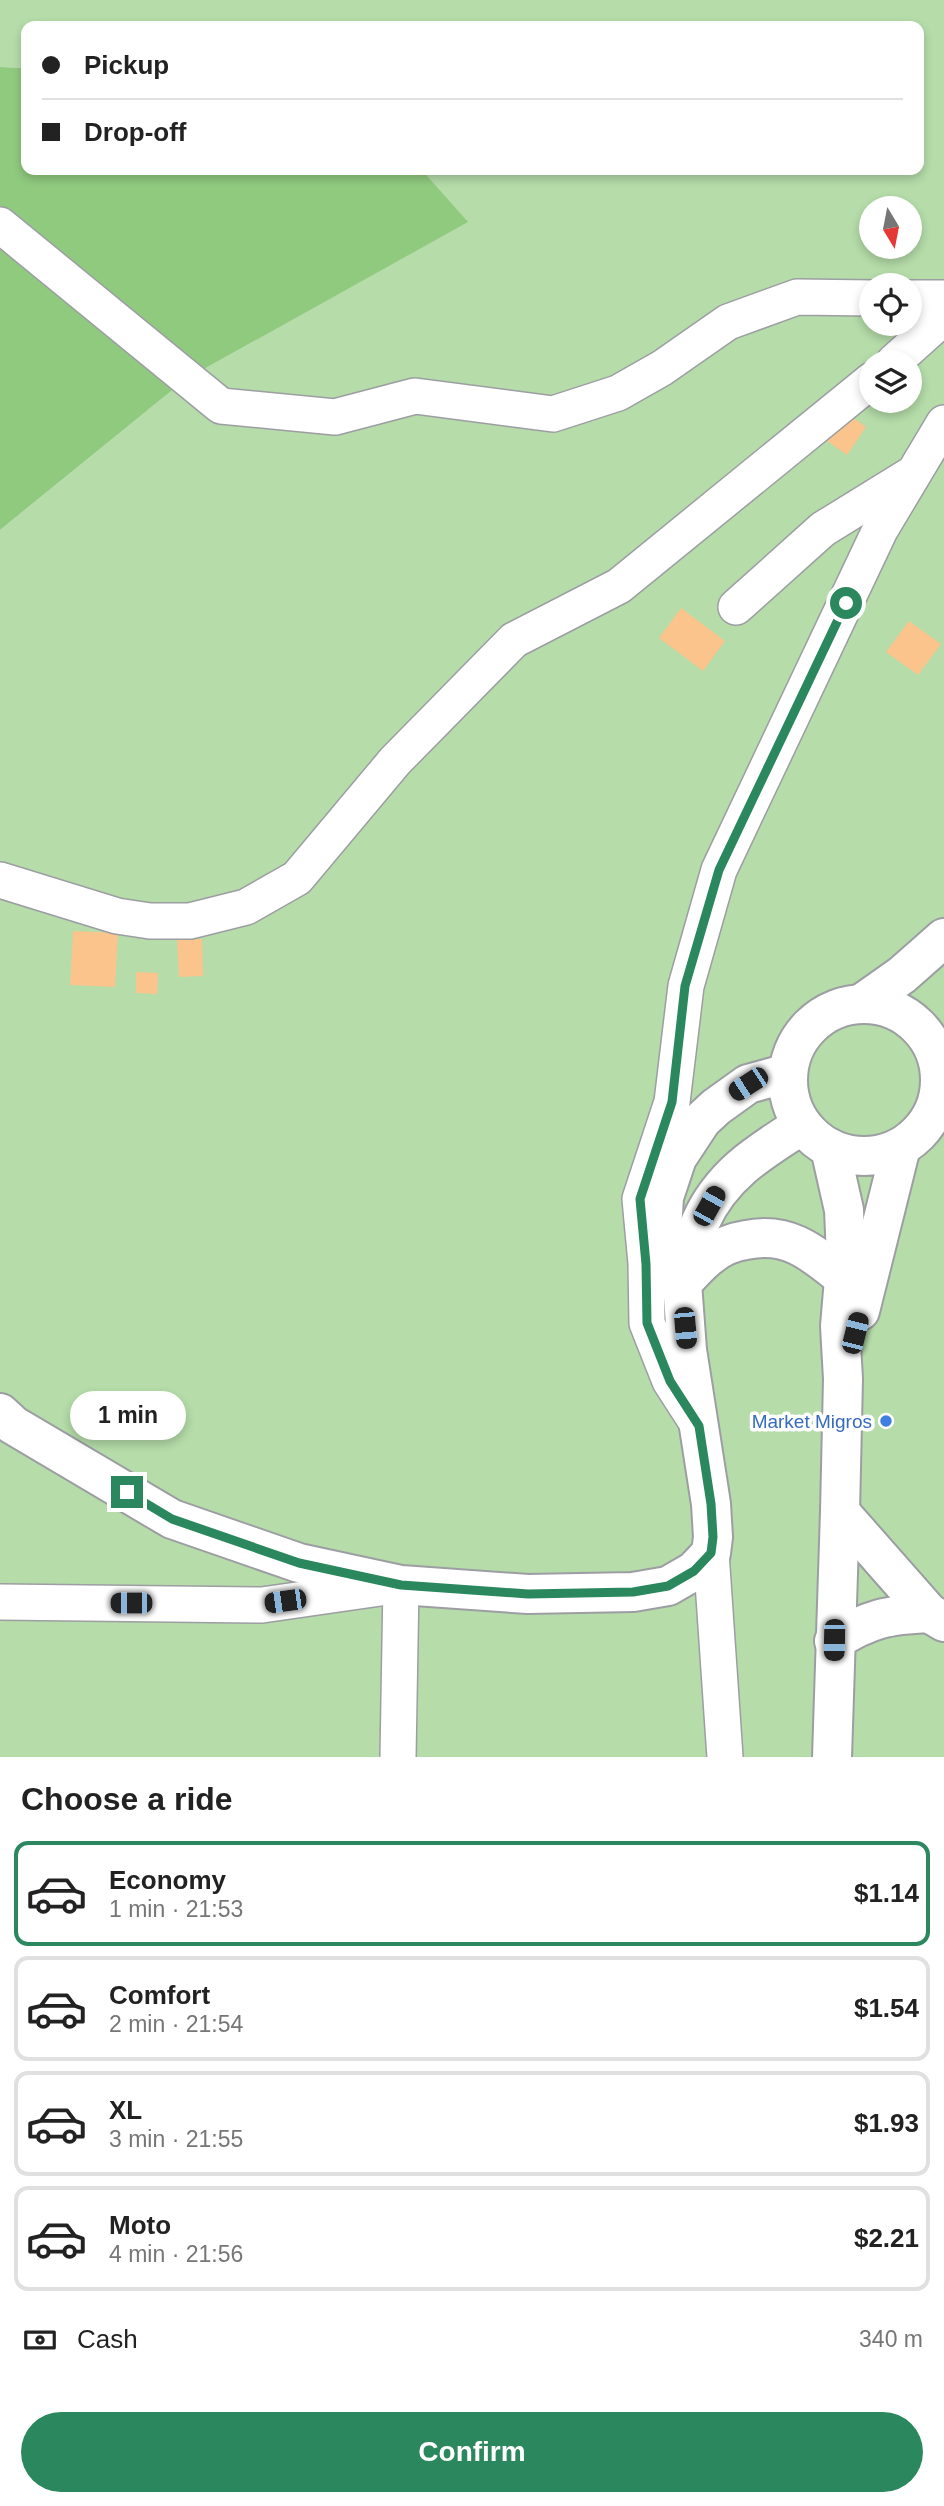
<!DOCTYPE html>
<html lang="en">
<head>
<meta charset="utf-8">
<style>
	:root { --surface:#fff; --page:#f6f6f6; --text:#222; --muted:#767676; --line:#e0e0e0; --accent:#2a875e }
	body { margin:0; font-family:Helvetica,sans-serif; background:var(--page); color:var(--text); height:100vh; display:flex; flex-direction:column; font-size:26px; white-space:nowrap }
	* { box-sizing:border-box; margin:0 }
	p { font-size:23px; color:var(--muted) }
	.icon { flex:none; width:38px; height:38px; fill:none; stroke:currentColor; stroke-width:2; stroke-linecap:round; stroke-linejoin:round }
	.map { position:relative; height:1757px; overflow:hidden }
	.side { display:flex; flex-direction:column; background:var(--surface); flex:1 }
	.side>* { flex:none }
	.guide { position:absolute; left:21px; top:21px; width:903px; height:154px; border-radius:14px; box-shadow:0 4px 10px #0003; display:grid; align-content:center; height:154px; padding:0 21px; background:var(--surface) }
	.needle { width:46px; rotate:170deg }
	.fabs { position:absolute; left:859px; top:196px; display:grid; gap:14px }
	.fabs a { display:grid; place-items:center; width:63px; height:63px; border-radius:50%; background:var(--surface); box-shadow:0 4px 10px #0003; font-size:35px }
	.end { position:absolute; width:32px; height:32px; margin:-16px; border:9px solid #2a875e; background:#fff; box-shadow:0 0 0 4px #fff }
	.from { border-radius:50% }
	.bubble { position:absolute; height:49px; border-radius:24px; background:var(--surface); box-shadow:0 4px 10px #0003; font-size:23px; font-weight:800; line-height:49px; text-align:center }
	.car { position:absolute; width:21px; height:42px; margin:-21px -10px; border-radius:9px; box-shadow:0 0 5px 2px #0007; background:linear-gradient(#222 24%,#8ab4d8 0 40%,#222 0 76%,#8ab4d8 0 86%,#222 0) }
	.guide b { display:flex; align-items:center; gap:24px; height:66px; font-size:26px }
	.guide b+b { border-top:2px solid var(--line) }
	.guide i { width:18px; height:18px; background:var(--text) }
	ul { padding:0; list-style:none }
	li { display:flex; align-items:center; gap:21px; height:105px; margin:0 14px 10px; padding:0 7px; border:4px solid var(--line); border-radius:14px }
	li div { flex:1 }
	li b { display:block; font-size:26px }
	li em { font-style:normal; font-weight:800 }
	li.current { border-color:var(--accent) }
	li>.icon { width:63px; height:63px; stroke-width:1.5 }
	h2 { padding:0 21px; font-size:32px; line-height:84px }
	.pay { display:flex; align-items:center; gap:18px; height:77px; padding:0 21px; font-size:26px }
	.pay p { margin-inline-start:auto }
	.cta { display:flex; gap:14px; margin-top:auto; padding:14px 21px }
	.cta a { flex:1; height:80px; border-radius:42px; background:var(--accent); color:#fff; font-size:28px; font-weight:800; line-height:80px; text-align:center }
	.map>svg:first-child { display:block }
</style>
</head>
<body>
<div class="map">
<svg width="944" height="1757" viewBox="0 0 944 1757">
	<rect width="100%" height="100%" fill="#f3f3f9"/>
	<path fill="#b5dca9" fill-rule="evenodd" d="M0 0H944V1757H0V530L186 379 467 222 422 170H919V26H26V68L0 67ZM872 208H910V247H872ZM872 285H910V324H872ZM872 362H910V401H872Z"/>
	<polygon fill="#90ca7f" points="0,67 26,68 26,170 422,170 468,222 186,379 0,530"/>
	<g fill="#fcc48d">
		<polygon points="843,410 866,427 847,455 823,438"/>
		<polygon points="681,608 725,641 703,671 659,638"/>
		<polygon points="909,621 941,644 918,675 886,652"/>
		<polygon points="73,931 118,933 115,987 70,985"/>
		<polygon points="202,939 203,976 179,977 177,940"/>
		<polygon points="136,972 158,973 157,994 136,993"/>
	</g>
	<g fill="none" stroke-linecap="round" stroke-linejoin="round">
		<g stroke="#9d9ea3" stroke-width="38">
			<g id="minor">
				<polyline points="0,225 221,406 335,417 415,396 553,414 618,393 662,368 728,322 797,297 872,298"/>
				<polyline points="910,298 944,298"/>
				<polyline points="894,362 944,317"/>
				<polyline points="736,607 823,529 909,476"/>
				<polyline points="0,880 117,916 150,921 190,921 246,907 297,878 395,761 514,640 619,586 872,380"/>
				<polyline points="699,1426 670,1381 647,1323 646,1263 640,1199 672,1102 686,986 719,870 880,530 944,423"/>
				<polyline points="711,1553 725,1757"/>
				<polyline points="0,1602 262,1605 401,1585 398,1757"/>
			</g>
		</g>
		<g stroke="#9d9ea3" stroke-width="42">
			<g id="major">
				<polyline points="861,1004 902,975 944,938"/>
				<circle cx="864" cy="1080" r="76"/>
				<polyline points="830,1148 844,1210 846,1256 840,1326 843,1379 840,1512 832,1757"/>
				<path d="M683 1282C692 1273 701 1262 711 1255 722 1246 733 1242 746 1240 789 1231 813 1253 845 1279"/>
				<path d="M682 1283C689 1263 693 1240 701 1221 722 1174 761 1151 802 1125"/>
				<polyline points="860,1311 901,1147"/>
				<polyline points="0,1413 13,1425 172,1519 299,1563 401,1585 528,1594 633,1592 668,1586 694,1571 711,1553 713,1537 711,1504 687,1350 682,1283 666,1249 662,1231 664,1197 677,1158 702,1120 716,1107 748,1084 788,1073"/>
				<polyline points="840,1512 929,1613 944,1622"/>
				<path d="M834 1641C870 1618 888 1615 929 1613"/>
			</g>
		</g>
		<use href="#minor" stroke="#fff" stroke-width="35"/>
		<use href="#major" stroke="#fff" stroke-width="38"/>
	</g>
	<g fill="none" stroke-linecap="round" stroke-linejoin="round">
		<polyline stroke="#2a875e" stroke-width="9" points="127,1492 172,1519 299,1563 401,1585 528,1594 633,1592 668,1586 694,1571 711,1553 713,1537 711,1504 699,1426 670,1381 647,1323 646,1264 640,1199 672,1102 685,986 719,870 846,603"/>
	</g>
	<circle fill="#3f7fe0" stroke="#fff" stroke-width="2.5" cx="886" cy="1421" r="7"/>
	<g text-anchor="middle" stroke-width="7" stroke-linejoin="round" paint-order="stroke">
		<g font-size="19" fill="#366cbe" stroke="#fff" text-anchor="end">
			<text x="872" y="1428">Market Migros</text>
		</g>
	</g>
</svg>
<div class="fabs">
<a><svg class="needle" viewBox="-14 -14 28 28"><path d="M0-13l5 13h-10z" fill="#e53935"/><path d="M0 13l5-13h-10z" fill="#767676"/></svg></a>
<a><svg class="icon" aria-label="locate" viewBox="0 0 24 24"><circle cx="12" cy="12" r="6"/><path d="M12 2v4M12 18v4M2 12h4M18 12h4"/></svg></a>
<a><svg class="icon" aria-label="layers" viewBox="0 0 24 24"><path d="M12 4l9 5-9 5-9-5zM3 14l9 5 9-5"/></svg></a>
</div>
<i class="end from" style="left:846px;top:603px"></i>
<i class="end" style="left:127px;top:1492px"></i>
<div class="bubble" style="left:70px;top:1391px;width:116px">1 min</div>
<i class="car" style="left:748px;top:1084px;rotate:237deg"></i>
<i class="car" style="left:709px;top:1206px;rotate:29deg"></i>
<i class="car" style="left:685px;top:1328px;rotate:175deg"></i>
<i class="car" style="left:855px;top:1333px;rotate:14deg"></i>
<i class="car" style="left:285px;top:1601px;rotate:262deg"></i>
<i class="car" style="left:131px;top:1603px;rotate:270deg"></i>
<i class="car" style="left:834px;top:1640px;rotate:181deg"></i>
<div class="guide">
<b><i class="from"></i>Pickup</b>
<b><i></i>Drop-off</b>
</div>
</div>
<section class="side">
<h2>Choose a ride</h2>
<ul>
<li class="current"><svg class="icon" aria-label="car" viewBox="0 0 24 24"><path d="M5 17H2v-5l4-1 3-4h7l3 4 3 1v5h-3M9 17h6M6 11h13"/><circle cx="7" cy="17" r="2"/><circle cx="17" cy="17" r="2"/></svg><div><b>Economy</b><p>1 min · 21:53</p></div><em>$1.14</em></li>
<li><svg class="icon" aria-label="car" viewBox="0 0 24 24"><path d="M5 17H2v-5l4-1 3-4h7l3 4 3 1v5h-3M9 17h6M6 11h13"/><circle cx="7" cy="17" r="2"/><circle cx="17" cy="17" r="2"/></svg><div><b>Comfort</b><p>2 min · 21:54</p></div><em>$1.54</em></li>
<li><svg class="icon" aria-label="car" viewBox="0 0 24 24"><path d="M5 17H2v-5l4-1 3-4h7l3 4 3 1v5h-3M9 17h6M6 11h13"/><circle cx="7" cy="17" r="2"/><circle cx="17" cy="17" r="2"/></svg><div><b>XL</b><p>3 min · 21:55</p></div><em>$1.93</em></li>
<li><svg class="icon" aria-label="car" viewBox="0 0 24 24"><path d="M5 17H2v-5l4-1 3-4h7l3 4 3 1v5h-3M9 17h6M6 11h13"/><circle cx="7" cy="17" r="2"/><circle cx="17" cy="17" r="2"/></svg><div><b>Moto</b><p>4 min · 21:56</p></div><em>$2.21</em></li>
</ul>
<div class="pay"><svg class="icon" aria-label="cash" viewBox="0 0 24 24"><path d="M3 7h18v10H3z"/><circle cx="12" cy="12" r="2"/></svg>Cash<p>340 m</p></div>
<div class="cta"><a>Confirm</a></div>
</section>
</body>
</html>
